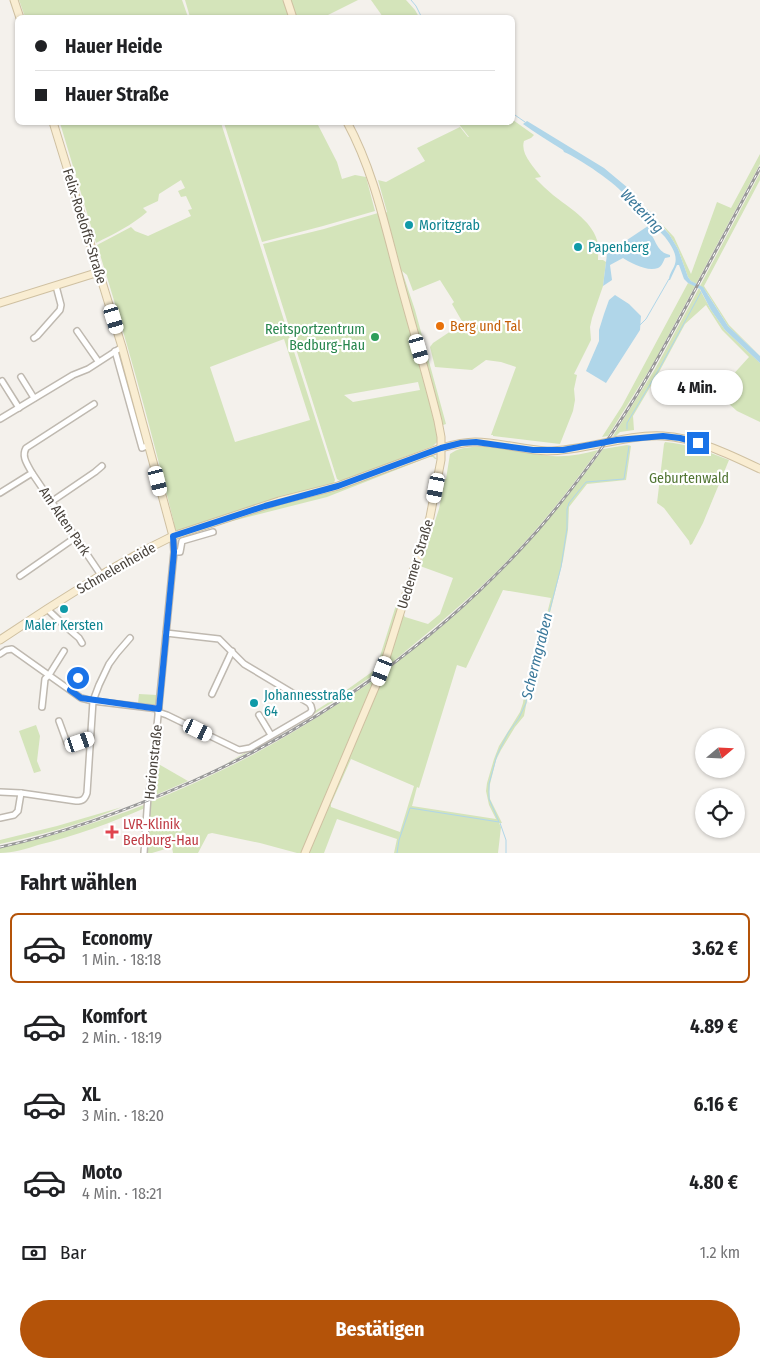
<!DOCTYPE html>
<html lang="de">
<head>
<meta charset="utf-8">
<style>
	:root { --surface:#fff; --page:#f2f2f2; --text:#202124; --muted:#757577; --line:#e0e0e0; --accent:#b45309 }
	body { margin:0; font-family:"Fira Sans Condensed",sans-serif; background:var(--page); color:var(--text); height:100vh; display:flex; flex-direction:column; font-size:19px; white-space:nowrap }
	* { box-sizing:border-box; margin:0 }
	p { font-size:16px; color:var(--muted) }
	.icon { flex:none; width:28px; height:28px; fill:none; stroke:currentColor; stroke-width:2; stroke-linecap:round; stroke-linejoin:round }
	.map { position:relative; height:853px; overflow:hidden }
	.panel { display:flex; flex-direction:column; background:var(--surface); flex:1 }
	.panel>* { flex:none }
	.banner { position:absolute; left:15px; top:15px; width:500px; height:110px; border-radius:8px; box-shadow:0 1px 4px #0004; display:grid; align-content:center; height:110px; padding:0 20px; background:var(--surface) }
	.needle { width:32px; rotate:71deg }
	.fabs { position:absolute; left:695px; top:728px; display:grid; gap:10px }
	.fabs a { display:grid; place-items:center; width:50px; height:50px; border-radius:50%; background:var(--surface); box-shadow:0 1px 4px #0004; font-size:25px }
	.end { position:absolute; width:22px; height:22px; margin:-11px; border:6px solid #1a73e8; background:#fff; box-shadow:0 0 0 2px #fff }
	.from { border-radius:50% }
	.bubble { position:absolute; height:35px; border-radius:18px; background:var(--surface); box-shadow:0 1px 4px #0004; font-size:16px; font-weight:700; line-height:35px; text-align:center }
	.car { position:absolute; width:15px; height:30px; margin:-15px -8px; border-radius:6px; box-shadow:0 0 4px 1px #0007; background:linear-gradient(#fff 24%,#345 0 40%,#fff 0 76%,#345 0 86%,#fff 0) }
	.banner b { display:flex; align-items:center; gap:18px; height:48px; font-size:19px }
	.banner b+b { border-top:1px solid var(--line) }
	.banner i { width:12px; height:12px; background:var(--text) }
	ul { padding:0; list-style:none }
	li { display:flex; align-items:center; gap:15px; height:70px; margin:0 10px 8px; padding:0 10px; border:2px solid transparent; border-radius:8px }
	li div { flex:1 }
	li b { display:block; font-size:19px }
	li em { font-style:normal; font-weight:700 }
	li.selected { border-color:var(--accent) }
	li>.icon { width:45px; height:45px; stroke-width:1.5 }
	h2 { padding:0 20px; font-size:22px; line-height:60px }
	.pay { display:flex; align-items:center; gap:12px; height:55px; padding:0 20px; font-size:19px }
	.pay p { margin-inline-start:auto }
	.cta { display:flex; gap:10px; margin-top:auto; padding:10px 20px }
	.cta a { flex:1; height:58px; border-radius:30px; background:var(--accent); color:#fff; font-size:20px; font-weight:700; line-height:58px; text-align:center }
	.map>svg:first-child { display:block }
</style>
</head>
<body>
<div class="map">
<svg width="760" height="853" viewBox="0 0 760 853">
	<rect width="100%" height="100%" fill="#f4f1ec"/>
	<g fill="#d4e4ba" fill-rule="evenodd">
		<polygon points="19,0 182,0 188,17 25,17"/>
		<polygon points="185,0 284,0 290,17 190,17"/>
		<polygon points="290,0 358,0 322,18 296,17"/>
		<polygon points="371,0 406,0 415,10 419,17 383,17"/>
		<path d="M513 120 534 135 531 138 524 141C520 154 534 167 541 177L535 178C541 184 547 190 553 195 568 207 591 220 597 240 599 246 598 253 598 260H603L606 262 603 286 592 318 590 327 591 340 574 374 577 375 574 389 575 400 573 411 560 444 493 436V435H491L516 367 501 362 486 360 472 370 435 367 430 347 433 343 463 323 452 304 454 302 440 280 413 291 407 275 402 271 415 310 446 424 443 425 424 360 385 213 387 212 378 180 386 182 425 161 417 148 460 127 468 137H469L458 123 512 122Z"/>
		<path d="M60 123H221L335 480 333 485 182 530H176L172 524 174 523C151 429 126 337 97 245L131 227 135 231 148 236 191 216 188 210 192 209 186 196 181 197 178 191 185 188 181 180 159 194 158 201 143 208 147 212C132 225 114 234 96 243ZM284 339 310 420 235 442 210 367Z"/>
		<polygon points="224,123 317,123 337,162 342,179 355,175 366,177 375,211 323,226 262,242"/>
		<polygon points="760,154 760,164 696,284 691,281 688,277 678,249 669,234 658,220 674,237 691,274 717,202 731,208"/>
		<path d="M760 173V180L704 286 729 325 760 356 728 326 709 296C706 292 704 288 700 286Z"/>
		<path d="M378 213 380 215 437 425 438 441 433 446 404 457 390 465 342 482 337 479 263 244 324 229ZM418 382 420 390 353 402 344 395Z"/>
		<polygon points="688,283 695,286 653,364 608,436 602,437 622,406"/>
		<polygon points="699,288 711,310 725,330 760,363 760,422 737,411 728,403 720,389 749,357 722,330 706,305 685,324 659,372 633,416 634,430 620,432 616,436 613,436 655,369"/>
		<path d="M665 442C688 444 708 452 729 460L703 523 692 544 690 545 689 541 664 508 657 503 664 444Z"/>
		<path d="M627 445 631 446 626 480 587 484 569 507 568 530 563 560 543 641 530 684 524 716 515 727 501 750 496 760 490 784 489 792 490 799 502 823H499L501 827 498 853H394L397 839 337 819 324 853H308L402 611 405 617 428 624 440 614 453 578 420 566 439 509 445 479H446L450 454C472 437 526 455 553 456 568 457 583 454 598 450 572 487 543 523 512 556 476 594 435 627 395 660L394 664C475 605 545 530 603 449ZM503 590 551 598 540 641 526 682 523 703 520 712 499 746 494 759 487 783 486 791 489 805 496 819 412 806 417 787 419 788 457 665 466 668ZM351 759 414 786 400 832 331 807V804Z"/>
		<polygon points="431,455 434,456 437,459 435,459 433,457 429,457 327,497 232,521 180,537 181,535"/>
		<path d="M397 602 400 607 379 671 303 853H297L260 843 212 833 208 834 198 853H173L172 847 152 853H146L150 802C193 784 234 766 274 743 308 724 341 702 374 680L375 674C326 708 277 738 224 765L291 726 334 699 376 669Z"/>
		<polygon points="139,694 157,695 156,704 154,705 138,703"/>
		<polygon points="36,725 40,736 37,761 41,771 34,773 19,731"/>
		<polygon points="155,762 188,781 151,797"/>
		<path d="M146 804 145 808C111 823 75 836 38 845 26 849 13 853 0 853V848C49 837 99 823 146 804Z"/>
		<path d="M122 807C83 824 41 835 0 844V840L57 826Z"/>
	</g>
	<g fill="#b0d6e9">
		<path d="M527 121 604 168 628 188 643 206 652 213 658 222 669 234 678 249 688 277 691 281 703 287 728 326 760 356V363L725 330 711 310 700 289 688 283 684 279 679 265H677L670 280H669C669 274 673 270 675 264 678 254 670 244 665 237L626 197C618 184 578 158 564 152L563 150C549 141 535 133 523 124Z"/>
		<path d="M648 226 652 228 650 233C657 242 657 252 670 255V257L665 258C663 262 662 266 658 268 647 272 631 263 623 258L610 265 612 280 603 286 607 254 617 248H622L624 242Z"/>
		<polygon points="615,295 629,304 641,316 640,330 606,383 586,371 599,341 599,330 604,314 609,300"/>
	</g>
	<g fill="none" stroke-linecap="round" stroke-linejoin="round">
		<g stroke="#b0d6e9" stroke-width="1">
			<polyline points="411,0 416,6 422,18"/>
			<polyline points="512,113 525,122"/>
			<polyline points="640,325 646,319 669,279"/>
			<polyline points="627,429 627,423 658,371 701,292"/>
			<polyline points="500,823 506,840 506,853"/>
			<polyline points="397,853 399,840 410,808 499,822 489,799 489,784 497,755 508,733 519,718 526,703 528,682 540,648 561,567 567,528 567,509 569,503 586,482 624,479 629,446"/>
		</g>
		<g stroke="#bfb9b0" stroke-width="8">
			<g id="street">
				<polyline points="77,331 98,361"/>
				<polyline points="34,338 37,336 60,310 61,305 56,286"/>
				<polyline points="115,351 142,448 149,445"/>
				<polyline points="21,377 34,398"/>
				<polyline points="2,381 19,408"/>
				<polyline points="0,419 73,375 88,369 122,347"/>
				<path d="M32 473C28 465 21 457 26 448L94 404"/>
				<polyline points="0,493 32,473 101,575"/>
				<polyline points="51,502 95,472 102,466"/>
				<polyline points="174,552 180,552 182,541 213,532"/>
				<polyline points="20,576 76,537"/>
				<polyline points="47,609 65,626 79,638 82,643"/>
				<polyline points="0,654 6,650 12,649 81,698 93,701 159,709"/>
				<polyline points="71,690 78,679"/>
				<polyline points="212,694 232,651"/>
				<polyline points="42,707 45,679 49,675 64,651"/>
				<polyline points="158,712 167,715 239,750 250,748 310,713 312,710 311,706 309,703 244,664 219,639 166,633"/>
				<polyline points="259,715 271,735"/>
				<polyline points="59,721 67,743 70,745 90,738"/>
				<path d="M0 792 21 793 76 801C83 801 85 799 87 793L93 701 99 685 109 664 117 653 130 638"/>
				<polyline points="0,818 14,815 18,811 21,793"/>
				<polyline points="144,853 148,796 152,777 174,552 173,536"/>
			</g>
		</g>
		<g stroke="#cfc0a1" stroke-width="9">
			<g id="secondary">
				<polyline points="14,0 20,18"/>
				<polyline points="287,0 293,18"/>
				<polyline points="53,122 122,347 173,536"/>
				<polyline points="0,303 99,272"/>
				<path d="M0 640 47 609 101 575 143 551 173 536 279 501 338 486 441 448C452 445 464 442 475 442 499 442 523 450 547 451 586 451 624 434 663 436 694 437 733 456 760 469"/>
				<path d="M305 853 382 671 430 517 441 460V437L438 421C426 372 411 323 398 274 384 222 373 170 347 122"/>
			</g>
		</g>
		<use href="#street" stroke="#fff" stroke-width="5"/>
		<use href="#secondary" stroke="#f9edd2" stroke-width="7"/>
		<g stroke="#999" stroke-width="3">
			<path id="rail" d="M0 847C66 833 130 809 191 782 322 724 443 638 538 530 562 502 585 472 606 442 635 401 658 358 682 314 708 266 734 217 760 168"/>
		</g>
		<use href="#rail" stroke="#fff" stroke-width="1" stroke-dasharray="4" stroke-linecap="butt"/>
	</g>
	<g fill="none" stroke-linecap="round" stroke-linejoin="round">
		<polyline stroke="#1a73e8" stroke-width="6" points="78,678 70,690 81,698 159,709 174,552 173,536 265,506 338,486 441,448 461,443 476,442 533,450 563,450 617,440 663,436 680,438 698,443"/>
	</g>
	<g fill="#0f9aa8" stroke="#fff" stroke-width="2">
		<circle cx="409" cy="225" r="5"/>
		<circle cx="578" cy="247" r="5"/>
		<circle cx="64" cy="609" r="5"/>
		<circle cx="254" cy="703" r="5"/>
	</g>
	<circle fill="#e8710a" stroke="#fff" stroke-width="2" cx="440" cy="326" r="5"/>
	<circle fill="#2e9e5b" stroke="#fff" stroke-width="2" cx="375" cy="337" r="5"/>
	<path fill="#e0444e" stroke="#fff" stroke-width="2" d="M109.5 824.5h5v5h5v5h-5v5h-5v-5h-5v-5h5z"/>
	<g text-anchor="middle" stroke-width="4.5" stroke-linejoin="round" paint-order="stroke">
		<g font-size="14" fill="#0d838f" stroke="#fff" text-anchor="start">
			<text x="419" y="230">Moritzgrab</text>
			<text x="588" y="252">Papenberg</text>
			<text x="64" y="630" text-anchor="middle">Maler Kersten</text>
			<text x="264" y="700">Johannesstraße<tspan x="264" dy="16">64</tspan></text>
		</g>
		<g font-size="14" fill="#48423b" stroke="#fff">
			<text transform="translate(85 226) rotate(73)" y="5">Felix-Roeloffs-Straße</text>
			<text transform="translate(65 521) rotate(56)" y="5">Am Alten Park</text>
			<text transform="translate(415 564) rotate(-73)" y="5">Uedemer Straße</text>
			<text transform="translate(116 568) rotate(-30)" y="5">Schmelenheide</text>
			<text transform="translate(153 762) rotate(-84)" y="5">Horionstraße</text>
		</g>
		<g font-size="14" fill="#c56008" stroke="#fff" text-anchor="start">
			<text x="450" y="331">Berg und Tal</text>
		</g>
		<g font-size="14" fill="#27864d" stroke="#fff" text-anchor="end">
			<text x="365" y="334">Reitsportzentrum<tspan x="365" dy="16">Bedburg-Hau</tspan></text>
		</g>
		<g font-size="14" fill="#517533" stroke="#fff">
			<text x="689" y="483">Geburtenwald</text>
		</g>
		<g font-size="14" fill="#be3a42" stroke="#fff" text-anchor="start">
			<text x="123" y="829">LVR-Klinik<tspan x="123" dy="16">Bedburg-Hau</tspan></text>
		</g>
		<g font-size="15" font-style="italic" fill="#3a789a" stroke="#fff">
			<text transform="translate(642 211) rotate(46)" y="5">Wetering</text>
			<text transform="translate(537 656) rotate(-76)" y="5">Schermgraben</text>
		</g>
	</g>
</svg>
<div class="fabs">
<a><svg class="needle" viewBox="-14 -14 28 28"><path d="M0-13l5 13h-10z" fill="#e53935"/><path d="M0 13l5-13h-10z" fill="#757577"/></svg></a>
<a><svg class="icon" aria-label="locate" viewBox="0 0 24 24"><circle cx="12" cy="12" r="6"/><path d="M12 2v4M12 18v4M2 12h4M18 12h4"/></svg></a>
</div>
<i class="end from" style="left:78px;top:678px"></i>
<i class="end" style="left:698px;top:443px"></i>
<div class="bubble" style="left:651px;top:370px;width:92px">4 Min.</div>
<i class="car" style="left:114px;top:319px;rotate:163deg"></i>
<i class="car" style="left:419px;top:349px;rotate:164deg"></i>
<i class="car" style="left:158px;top:481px;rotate:166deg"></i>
<i class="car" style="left:436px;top:488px;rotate:191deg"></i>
<i class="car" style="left:382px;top:671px;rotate:201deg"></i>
<i class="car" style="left:198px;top:730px;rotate:116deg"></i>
<i class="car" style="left:80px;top:742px;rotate:71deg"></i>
<div class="banner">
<b><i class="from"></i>Hauer Heide</b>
<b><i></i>Hauer Straße</b>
</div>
</div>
<section class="panel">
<h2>Fahrt wählen</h2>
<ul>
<li class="selected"><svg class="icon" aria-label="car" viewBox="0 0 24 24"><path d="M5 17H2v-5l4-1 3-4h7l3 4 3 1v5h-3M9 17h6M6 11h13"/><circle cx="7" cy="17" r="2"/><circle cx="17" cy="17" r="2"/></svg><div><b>Economy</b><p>1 Min. · 18:18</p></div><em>3.62 €</em></li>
<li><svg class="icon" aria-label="car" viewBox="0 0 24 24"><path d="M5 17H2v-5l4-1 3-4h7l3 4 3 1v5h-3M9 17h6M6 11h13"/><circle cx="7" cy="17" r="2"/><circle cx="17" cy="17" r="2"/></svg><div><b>Komfort</b><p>2 Min. · 18:19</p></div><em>4.89 €</em></li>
<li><svg class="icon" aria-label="car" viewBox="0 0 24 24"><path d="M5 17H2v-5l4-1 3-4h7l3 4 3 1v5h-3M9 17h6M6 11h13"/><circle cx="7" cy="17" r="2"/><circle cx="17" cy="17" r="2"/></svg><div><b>XL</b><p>3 Min. · 18:20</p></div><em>6.16 €</em></li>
<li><svg class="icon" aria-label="car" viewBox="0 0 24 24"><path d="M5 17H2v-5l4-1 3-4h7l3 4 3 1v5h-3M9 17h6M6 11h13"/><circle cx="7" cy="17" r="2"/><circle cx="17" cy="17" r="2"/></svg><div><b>Moto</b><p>4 Min. · 18:21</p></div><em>4.80 €</em></li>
</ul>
<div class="pay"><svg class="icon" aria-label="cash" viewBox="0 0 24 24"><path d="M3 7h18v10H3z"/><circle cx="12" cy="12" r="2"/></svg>Bar<p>1.2 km</p></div>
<div class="cta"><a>Bestätigen</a></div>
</section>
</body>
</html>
